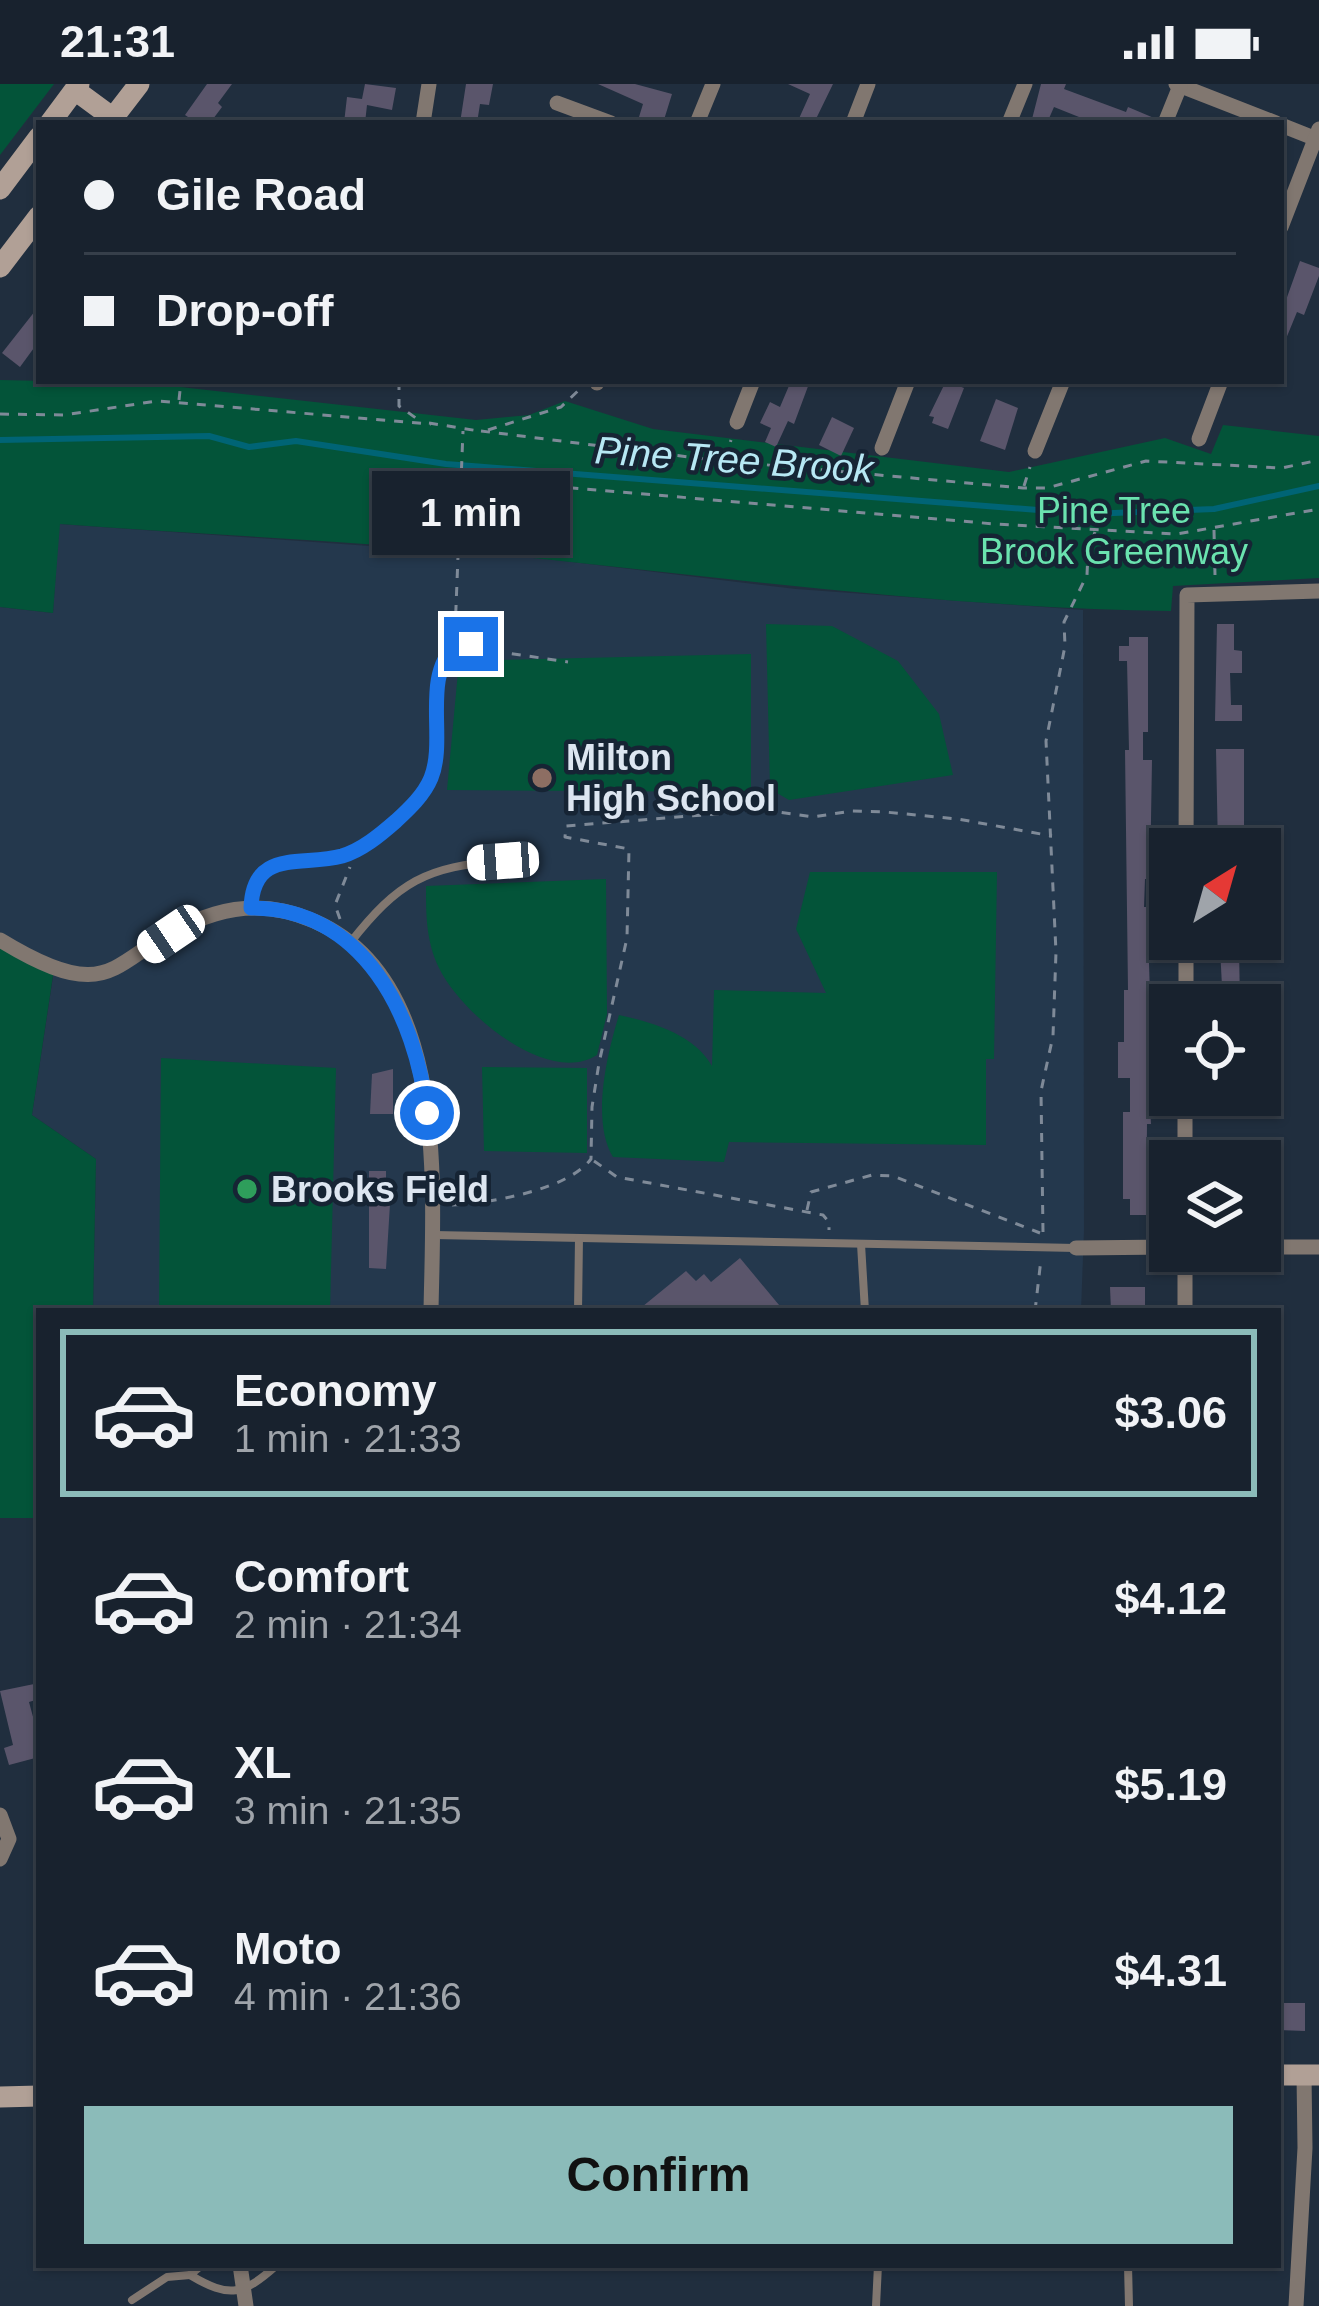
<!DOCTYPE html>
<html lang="en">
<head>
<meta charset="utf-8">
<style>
	:root { --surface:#18222e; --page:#252f3a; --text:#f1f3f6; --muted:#9fa4aa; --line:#363f4a; --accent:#8bbbb9 }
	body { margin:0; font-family:Helvetica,sans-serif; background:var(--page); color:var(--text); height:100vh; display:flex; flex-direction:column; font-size:45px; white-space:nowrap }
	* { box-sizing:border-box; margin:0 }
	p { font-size:39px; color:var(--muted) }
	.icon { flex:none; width:66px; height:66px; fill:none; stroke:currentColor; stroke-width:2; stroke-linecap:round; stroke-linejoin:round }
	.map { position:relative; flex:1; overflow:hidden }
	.panel { position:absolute; left:36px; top:1224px; width:1245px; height:960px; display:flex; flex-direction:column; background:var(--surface); border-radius:0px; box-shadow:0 3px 9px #0004,0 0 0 3px var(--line) }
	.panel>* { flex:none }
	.top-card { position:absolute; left:36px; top:36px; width:1248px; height:264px; border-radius:0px; box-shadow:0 3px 9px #0004,0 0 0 3px var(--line); display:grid; align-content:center; height:264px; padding:0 48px; background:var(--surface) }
	.needle { width:78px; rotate:37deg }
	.tools { position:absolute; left:1149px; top:744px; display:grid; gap:24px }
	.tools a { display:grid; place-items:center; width:132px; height:132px; border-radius:0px; background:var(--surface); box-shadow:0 3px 9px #0004,0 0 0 3px var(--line); font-size:60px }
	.end { position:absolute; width:54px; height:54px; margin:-27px; border:15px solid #1a73e8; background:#fff; box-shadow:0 0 0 6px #fff }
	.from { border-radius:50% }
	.bubble { position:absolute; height:84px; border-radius:0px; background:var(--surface); box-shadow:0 3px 9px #0004,0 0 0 3px var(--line); font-size:39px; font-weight:800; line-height:84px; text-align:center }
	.car { position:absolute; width:36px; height:72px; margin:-36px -18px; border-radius:15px; box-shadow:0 0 9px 3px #0007; background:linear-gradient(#fff 24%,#345 0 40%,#fff 0 76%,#345 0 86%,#fff 0) }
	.top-card b { display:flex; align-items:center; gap:42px; height:114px; font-size:45px }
	.top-card b+b { border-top:3px solid var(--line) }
	.top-card i { width:30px; height:30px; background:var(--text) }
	ul { padding:21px 0 0; list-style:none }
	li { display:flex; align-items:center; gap:36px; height:168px; margin:0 24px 18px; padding:0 24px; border:6px solid transparent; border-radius:0px }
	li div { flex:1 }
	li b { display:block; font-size:45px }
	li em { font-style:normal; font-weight:800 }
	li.active { border-color:var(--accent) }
	li>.icon { width:108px; height:108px; stroke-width:1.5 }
	.primary-button { display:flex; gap:24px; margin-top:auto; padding:24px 48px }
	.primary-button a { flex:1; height:138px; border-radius:0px; background:var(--accent); color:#111; font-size:48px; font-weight:800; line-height:138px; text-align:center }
	.status { display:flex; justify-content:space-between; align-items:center; height:84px; padding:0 60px; background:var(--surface); direction:ltr }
	.status svg { height:33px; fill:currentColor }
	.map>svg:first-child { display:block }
</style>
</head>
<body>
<div class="status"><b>21:31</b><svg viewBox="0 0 49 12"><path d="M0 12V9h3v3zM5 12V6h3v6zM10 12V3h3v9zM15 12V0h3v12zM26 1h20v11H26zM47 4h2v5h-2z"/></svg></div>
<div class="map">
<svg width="1319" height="2222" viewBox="0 0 1319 2222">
	<rect width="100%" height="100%" fill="#202e3e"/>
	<polygon fill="#24384d" points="59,440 539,474 796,505 1083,526 1084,1146 1081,1227 93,1227 96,1075 32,1031 54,886 0,858 0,523 53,529"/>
	<g fill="#035439">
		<polygon points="0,0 54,0 0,71"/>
		<path d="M0 296 145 299 476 336 529 331 565 317 653 345 1009 388 1165 354 1211 370 1223 341 1319 352V494L1173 502 1171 527C960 524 752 497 543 475 383 458 221 452 60 440L53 529 0 523Z"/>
		<polygon points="766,540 832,542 898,577 939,630 953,691 789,716 770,705"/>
		<polygon points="751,570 751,708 447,706 459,577"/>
		<path d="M810 788H997L994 975H986V1061L729 1058 724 1078 613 1073C591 1037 607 970 619 931 652 938 695 951 712 982L714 906 826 909 796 845Z"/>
		<path d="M606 795 607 930 597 971C547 1003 460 928 439 884 426 857 426 831 426 802Z"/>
		<polygon points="0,858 54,885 32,1031 96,1075 93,1227 39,1227 39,1434 0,1434"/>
		<polygon points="161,974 336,984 330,1227 159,1227"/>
		<polygon points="482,983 587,984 587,1069 484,1067"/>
	</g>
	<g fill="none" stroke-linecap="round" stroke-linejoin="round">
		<polyline stroke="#006475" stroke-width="6" points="0,356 209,352 249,363 296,357 446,380 1089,430 1214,425 1319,402"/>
	</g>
	<g fill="#5a556b">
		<polygon points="207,0 232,0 218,19 222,23 210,39 197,39 185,31"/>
		<polygon points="365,0 396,4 392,26 367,21 365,39 344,39 347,13 362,15"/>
		<polygon points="466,0 493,0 489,21 480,20 477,39 460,39"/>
		<polygon points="598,0 635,0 672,10 663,39 639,33 643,20"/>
		<polygon points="788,0 833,0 814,39 797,39 810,10"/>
		<polygon points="1041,0 1066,0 1064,5 1126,28 1128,23 1154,34 1153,39 1094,39 1054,23 1047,39 1031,39"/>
		<polygon points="1300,177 1319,184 1319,192 1304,231 1297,228 1281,267 1281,230"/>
		<polygon points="39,222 39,257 20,283 2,269"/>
		<polygon points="791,297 810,297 794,340 788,337 776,363 765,358 771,344 760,339 770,318 780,323"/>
		<polygon points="946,297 964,304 948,345 932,339 934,333 929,332"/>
		<polygon points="996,315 1018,324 1005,366 980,357"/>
		<polygon points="832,333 854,344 841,372 819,361"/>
		<polygon points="1217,540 1234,540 1234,566 1242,567 1242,589 1230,589 1231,621 1242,621 1242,637 1215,637"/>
		<polygon points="1129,553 1148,553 1148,648 1143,648 1143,676 1152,676 1150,795 1145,795 1144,823 1152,823 1152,847 1148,847 1151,944 1146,945 1151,1040 1147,1040 1146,1131 1130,1131 1130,1115 1123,1115 1123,1028 1130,1028 1130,994 1118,994 1118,958 1124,958 1124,906 1128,906 1125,666 1129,666 1127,577 1119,577 1119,562 1129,562"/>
		<polygon points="1216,665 1244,665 1244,747 1238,747 1239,765 1218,765"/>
		<polygon points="1220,864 1239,864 1240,921 1223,921"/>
		<polygon points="393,985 393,1030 370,1030 372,990"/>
		<polygon points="369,1087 386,1087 386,1120 390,1120 386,1185 369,1184"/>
		<polygon points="740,1174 784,1227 637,1227 686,1187 696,1197 704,1190 711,1198"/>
		<polygon points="1110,1203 1145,1203 1145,1227 1111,1227"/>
		<polygon points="39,1599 39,1615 29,1618 39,1655 39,1673 9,1681 4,1664 13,1661 0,1607"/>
		<polygon points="1278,1919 1305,1919 1305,1947 1278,1946"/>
	</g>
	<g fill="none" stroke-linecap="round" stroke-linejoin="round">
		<g stroke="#7f8a98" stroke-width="3" stroke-dasharray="9 9" stroke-linecap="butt">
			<polyline points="399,297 399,322 420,337"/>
			<polyline points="179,316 181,297"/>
			<polyline points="0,330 64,331 157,317 431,340"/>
			<polyline points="429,339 479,347"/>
			<polyline points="488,346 561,323 581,304"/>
			<polyline points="481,347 713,376 1023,404 1047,404 1146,377 1282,384 1319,376"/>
			<polyline points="725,375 731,356"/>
			<polyline points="1024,402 1030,383"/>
			<polyline points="462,410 538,401 995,440 1177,450 1319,425"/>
			<polyline points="1214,446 1215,491"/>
			<polyline points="455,548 463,347"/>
			<polyline points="494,567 568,578"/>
			<polyline points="340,835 335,821 350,783"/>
			<polyline points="594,1077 617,1093 823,1131 829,1138 829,1146"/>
			<path d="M452 1121C490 1119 568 1106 591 1075L592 1023 599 979 627 854 629 765 565 753 566 742 765 726 813 733 852 727 885 728 958 735 1052 752"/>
			<polyline points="807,1126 811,1108 872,1091 893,1092 1040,1149"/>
			<polyline points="1043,1148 1041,1007 1053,952 1056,868 1046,657 1065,562 1064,538 1087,491 1088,469 1095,448"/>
			<polyline points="1035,1227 1041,1175"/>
		</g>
		<g stroke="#817770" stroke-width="8">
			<path d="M251 822C255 762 306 784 346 771 366 764 385 748 400 733 413 721 428 706 433 688 443 649 424 592 456 561L481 562"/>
			<path d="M350 859C398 798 426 782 503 777"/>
			<polyline points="434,1151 1076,1164"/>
			<polyline points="861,1160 865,1227"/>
			<polyline points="578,1227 579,1154"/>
			<path d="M202 2181 190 2191C230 2215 243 2211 277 2181"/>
			<polyline points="1128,2181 1129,2222"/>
			<polyline points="132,2216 167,2193 190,2191"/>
			<polyline points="876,2222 878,2181"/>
		</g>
		<g stroke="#817770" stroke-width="15">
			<polyline points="1176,0 1276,39"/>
			<polyline points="557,19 611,39"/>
			<polyline points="423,39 429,0"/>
			<polyline points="697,39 713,0"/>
			<polyline points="853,39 868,0"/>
			<polyline points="1009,39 1025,0"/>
			<polyline points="1165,39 1180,2"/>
			<polyline points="1281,41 1319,56"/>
			<polyline points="1281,143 1319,45"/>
			<polyline points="597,299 597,297"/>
			<polyline points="737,338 753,297"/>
			<polyline points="1199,355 1221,297"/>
			<polyline points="882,364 908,297"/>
			<polyline points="1035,367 1063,297"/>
			<polyline points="1186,765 1187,511 1319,507"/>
			<path d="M0 856C126 933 109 862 215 830 248 820 282 823 314 837 450 895 433 1106 431 1227"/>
			<polyline points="1186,921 1186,855"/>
			<polyline points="1185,1077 1185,1011"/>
			<polyline points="1260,1163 1319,1163"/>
			<polyline points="1076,1164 1170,1163"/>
			<polyline points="1185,1167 1185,1227"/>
			<polyline points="0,1731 9,1755 0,1775"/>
			<polyline points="240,2181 246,2222"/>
			<polyline points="1296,2222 1305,2064 1304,1991"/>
		</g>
		<g stroke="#b1a096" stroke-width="21">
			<polyline points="75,6 113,34"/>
			<polyline points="50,39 79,0"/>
			<polyline points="109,39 139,0"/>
			<polyline points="0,105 39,53"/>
			<polyline points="0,183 39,132"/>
			<polyline points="1278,1991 1319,1991"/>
			<polyline points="0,2013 39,2012"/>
		</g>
	</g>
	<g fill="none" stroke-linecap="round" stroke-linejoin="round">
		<path stroke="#1a73e8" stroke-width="15" d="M427 1029C416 932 364 824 251 824 253 764 301 783 342 772 362 766 380 751 396 737 409 725 424 711 431 694 447 655 421 593 456 561L471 560"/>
	</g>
	<circle fill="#8d6e63" stroke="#162434" stroke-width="4.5" cx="542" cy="694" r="12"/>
	<circle fill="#2e9e5b" stroke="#162434" stroke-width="4.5" cx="247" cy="1105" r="12"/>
	<g text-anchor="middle" stroke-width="9" stroke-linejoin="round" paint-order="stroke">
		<g font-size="36" fill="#6ae3af" stroke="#162434">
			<text x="1114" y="439">Pine Tree<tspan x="1114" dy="41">Brook Greenway</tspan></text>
		</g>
		<g font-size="36" font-weight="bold" fill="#dde6f1" stroke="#162434" text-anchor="start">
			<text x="566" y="686">Milton<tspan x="566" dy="41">High School</tspan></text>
			<text x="271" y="1118">Brooks Field</text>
		</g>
		<g font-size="39" font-style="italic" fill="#b7e8f4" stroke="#162434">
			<text transform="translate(734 375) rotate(4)" y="14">Pine Tree Brook</text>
		</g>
	</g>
</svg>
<div class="tools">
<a><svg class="needle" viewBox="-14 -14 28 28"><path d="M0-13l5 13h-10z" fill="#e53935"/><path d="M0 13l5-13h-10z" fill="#9fa4aa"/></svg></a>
<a><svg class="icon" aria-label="locate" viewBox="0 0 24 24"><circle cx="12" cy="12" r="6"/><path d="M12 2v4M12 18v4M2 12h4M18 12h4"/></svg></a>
<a><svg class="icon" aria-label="layers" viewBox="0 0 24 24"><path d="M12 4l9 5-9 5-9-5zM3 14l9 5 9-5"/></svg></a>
</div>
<i class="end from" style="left:427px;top:1029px"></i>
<i class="end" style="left:471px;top:560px"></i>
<div class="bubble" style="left:372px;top:387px;width:198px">1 min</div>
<i class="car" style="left:503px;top:777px;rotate:266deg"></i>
<i class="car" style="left:171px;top:850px;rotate:236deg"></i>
<div class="top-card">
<b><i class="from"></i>Gile Road</b>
<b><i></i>Drop-off</b>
</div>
<section class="panel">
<ul>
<li class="active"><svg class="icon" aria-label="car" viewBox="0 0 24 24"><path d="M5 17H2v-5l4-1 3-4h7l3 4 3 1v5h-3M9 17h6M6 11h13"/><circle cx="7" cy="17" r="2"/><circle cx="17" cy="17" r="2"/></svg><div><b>Economy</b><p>1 min · 21:33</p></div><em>$3.06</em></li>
<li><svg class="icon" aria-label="car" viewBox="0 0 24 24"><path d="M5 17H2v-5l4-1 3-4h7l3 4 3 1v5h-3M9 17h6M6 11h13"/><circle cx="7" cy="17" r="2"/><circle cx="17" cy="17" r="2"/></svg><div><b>Comfort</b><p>2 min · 21:34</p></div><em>$4.12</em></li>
<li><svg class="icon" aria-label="car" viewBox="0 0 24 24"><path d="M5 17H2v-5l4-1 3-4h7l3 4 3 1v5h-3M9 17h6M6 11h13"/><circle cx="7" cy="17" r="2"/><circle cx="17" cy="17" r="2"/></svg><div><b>XL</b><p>3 min · 21:35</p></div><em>$5.19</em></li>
<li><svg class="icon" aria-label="car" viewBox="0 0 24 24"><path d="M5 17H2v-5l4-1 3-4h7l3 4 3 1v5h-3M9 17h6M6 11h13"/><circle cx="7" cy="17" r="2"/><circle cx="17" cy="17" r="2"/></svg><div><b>Moto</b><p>4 min · 21:36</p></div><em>$4.31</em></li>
</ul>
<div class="primary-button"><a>Confirm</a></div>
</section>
</div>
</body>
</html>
